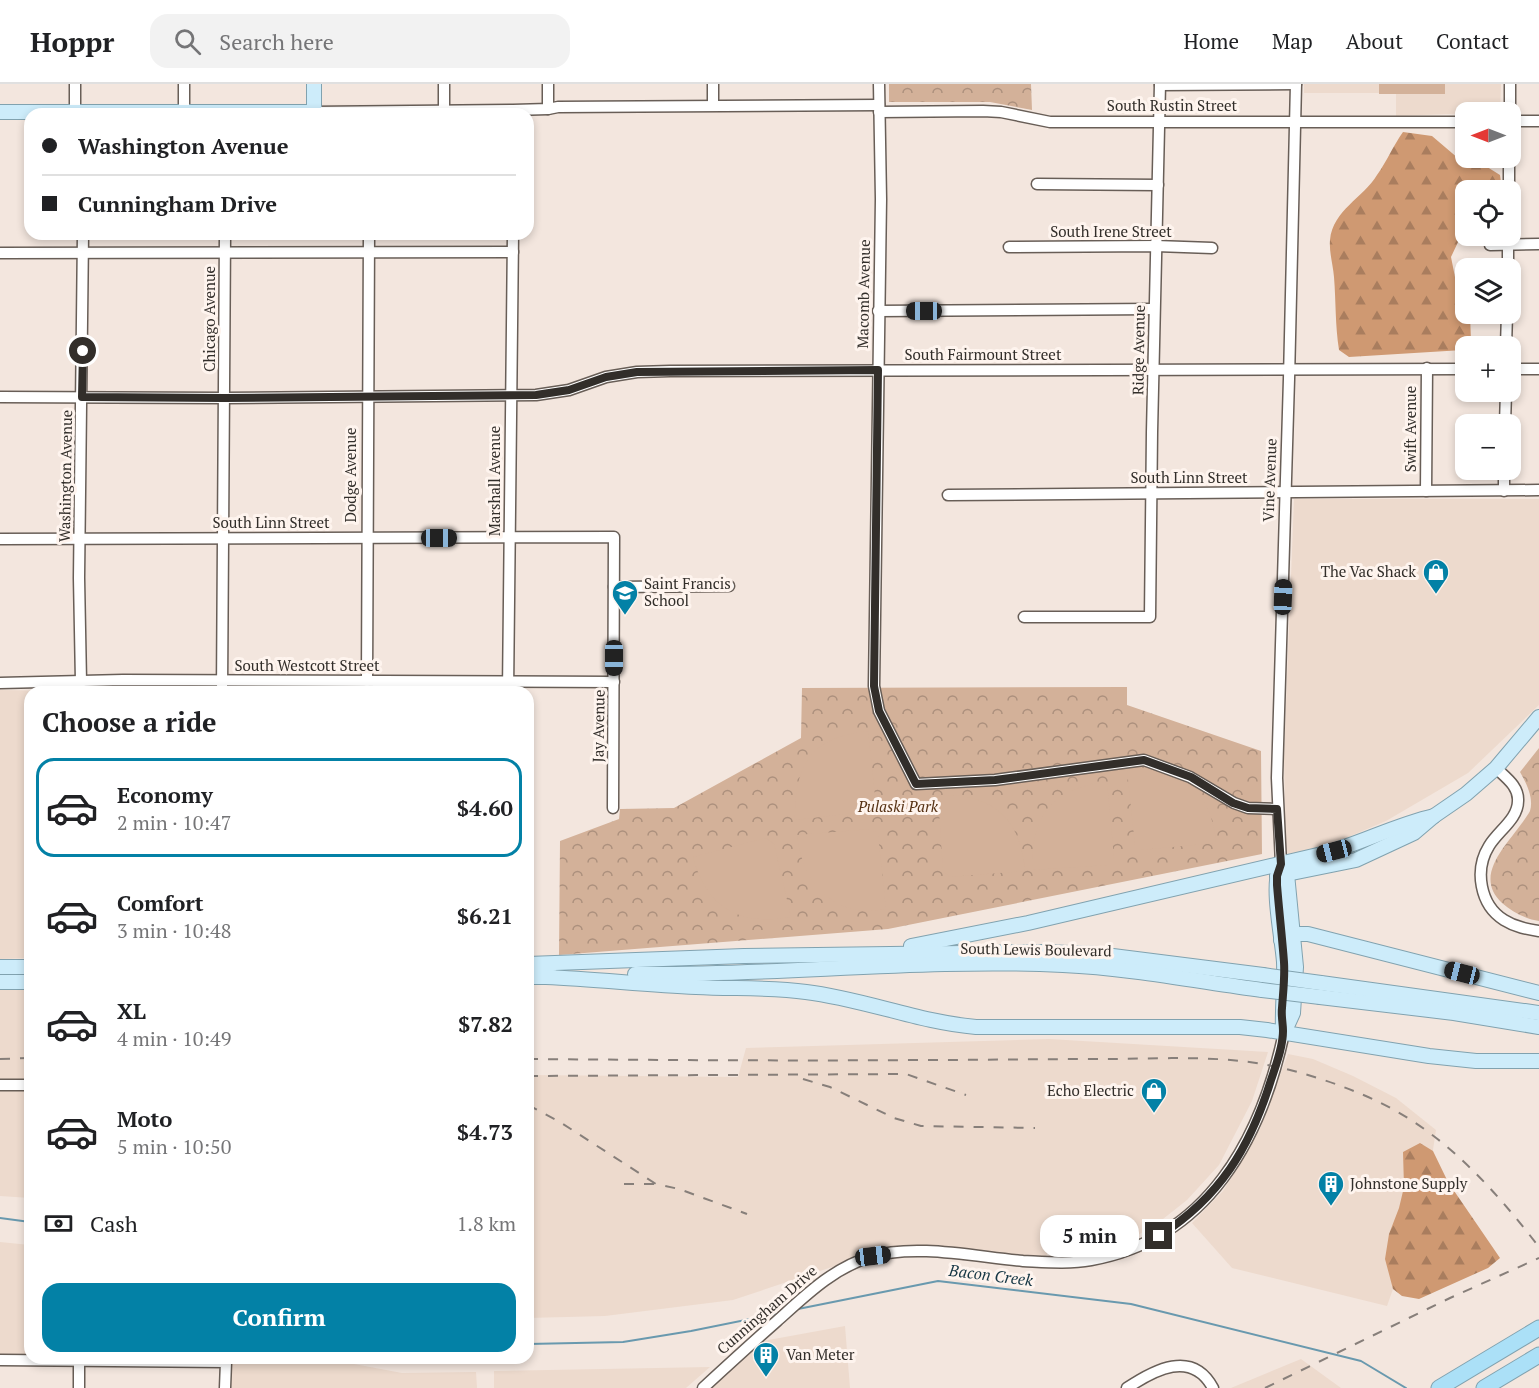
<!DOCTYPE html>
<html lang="en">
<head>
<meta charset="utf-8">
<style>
	:root { --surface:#fff; --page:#f2f2f2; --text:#202124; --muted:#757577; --line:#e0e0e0; --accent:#0381a6 }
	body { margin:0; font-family:"PT Serif",serif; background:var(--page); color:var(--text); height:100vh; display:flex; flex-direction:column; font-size:22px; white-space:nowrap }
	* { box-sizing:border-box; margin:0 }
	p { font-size:20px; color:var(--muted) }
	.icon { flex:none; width:33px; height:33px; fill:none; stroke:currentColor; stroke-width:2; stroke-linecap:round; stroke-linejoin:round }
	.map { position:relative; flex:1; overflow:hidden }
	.details { position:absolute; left:24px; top:602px; width:510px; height:678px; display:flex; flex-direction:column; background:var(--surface); border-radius:18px; box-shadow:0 3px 9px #0003 }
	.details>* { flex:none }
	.top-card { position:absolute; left:24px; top:24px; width:510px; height:132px; border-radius:18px; box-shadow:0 3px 9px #0003; display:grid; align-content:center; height:132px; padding:0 18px; background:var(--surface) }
	.needle { width:39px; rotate:270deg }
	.tools { position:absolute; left:1455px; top:18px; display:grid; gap:12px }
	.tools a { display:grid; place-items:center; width:66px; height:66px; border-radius:12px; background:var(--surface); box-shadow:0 3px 9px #0003; font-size:30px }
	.end { position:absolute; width:27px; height:27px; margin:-14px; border:8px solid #322e2a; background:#fff; box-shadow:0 0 0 3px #fff }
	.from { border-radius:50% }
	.bubble { position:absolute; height:42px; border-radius:18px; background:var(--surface); box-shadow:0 3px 9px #0003; font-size:20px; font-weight:600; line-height:42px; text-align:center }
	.car { position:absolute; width:18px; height:36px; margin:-18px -9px; border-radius:8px; box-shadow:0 0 4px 2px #0007; background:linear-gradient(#222 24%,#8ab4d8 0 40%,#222 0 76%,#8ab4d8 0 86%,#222 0) }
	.top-card b { display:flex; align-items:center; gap:21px; height:57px; font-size:22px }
	.top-card b+b { border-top:2px solid var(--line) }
	.top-card i { width:15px; height:15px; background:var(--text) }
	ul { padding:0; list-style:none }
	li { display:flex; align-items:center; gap:18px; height:99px; margin:0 12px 9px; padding:0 6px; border:3px solid transparent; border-radius:18px }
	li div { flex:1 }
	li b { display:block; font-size:22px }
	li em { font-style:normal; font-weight:600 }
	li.selected { border-color:var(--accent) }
	li>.icon { width:54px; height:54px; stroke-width:1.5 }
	h2 { padding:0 18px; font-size:27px; line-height:72px }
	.pay { display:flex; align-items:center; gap:15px; height:66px; padding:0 18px; font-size:22px }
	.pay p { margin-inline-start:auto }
	.action { display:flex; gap:12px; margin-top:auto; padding:12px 18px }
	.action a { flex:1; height:69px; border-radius:18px; background:var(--accent); color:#fff; font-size:24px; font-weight:600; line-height:69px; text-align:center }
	header { display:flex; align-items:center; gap:36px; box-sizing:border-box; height:84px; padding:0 30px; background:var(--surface); border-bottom:2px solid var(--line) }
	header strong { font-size:28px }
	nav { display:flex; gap:33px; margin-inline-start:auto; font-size:21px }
	.search { width:420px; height:54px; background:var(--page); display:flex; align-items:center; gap:15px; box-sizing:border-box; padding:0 21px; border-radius:18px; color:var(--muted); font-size:22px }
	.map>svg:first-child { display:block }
</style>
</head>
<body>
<header>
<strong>Hoppr</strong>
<div class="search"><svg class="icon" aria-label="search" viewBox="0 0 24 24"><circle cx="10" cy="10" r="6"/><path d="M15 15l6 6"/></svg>Search here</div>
<nav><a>Home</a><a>Map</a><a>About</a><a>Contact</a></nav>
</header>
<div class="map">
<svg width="1539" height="1304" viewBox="0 0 1539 1304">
	<defs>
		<pattern id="forest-firs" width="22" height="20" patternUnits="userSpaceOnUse" patternTransform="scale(1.5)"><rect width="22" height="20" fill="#cf9972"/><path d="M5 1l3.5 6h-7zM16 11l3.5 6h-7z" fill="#a97d5e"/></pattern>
		<pattern id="park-crowns" width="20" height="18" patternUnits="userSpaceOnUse" patternTransform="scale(1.5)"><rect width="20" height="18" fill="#d3b199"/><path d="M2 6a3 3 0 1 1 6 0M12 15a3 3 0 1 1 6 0" fill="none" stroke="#ac907d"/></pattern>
	</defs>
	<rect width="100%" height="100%" fill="#f3e6de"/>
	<g fill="#eddacd">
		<polygon points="1304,0 1501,0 1500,28 1396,32 1396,9 1304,9"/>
		<polygon points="1294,415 1539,415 1539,621 1468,689 1386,737 1327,762 1286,771 1284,674"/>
		<polygon points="0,606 62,607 30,608 30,874 0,875"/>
		<polygon points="30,904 30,1114 0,1112 0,905"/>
		<polygon points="1049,955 1268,968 1252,1017 1219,1081 1187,1116 1163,1135 1138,1151 1091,1165 1050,1166 1044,1175 880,1167 733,1216 605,1232 528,1234 528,991 738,993 746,964"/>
		<polygon points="1288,970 1313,975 1353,992 1396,1014 1436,1046 1426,1112 1387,1222 1232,1184 1192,1139 1223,1107 1237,1085 1260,1045"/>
		<polygon points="0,1158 30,1161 30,1273 0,1273"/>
		<polygon points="845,1242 850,1304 712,1304 763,1257"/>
		<polygon points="230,1274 322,1274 402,1289 476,1288 477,1304 230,1304"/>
		<polygon points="1301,1275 1341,1304 1231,1304"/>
		<polygon points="710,1283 686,1304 494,1304 494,1287"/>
	</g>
	<g fill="url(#forest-firs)">
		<path d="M1403 48 1432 52 1459 75 1484 81 1500 91 1502 106H1466V152H1468L1459 156 1451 173 1455 193 1465 212 1466 230H1470L1471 257 1463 266 1349 273 1339 266C1335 241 1336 218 1334 193 1333 181 1329 168 1330 156 1333 126 1363 114 1377 91 1387 77 1393 62 1403 48Z"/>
		<polygon points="1420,1059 1433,1067 1448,1098 1500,1174 1488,1184 1419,1215 1402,1212 1393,1205 1385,1175 1389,1150 1399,1124 1404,1103 1403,1068"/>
	</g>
	<g fill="url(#park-crowns)">
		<polygon points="889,0 1031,0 1032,26 990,18 889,18"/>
		<polygon points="1127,603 1127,621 1261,667 1262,770 888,845 559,871 560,757 619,735 620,725 674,724 801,654 802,604"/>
		<path d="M1539 664V837C1526 835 1512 828 1502 819 1473 792 1506 762 1522 739 1524 736 1528 731 1530 727 1534 713 1526 699 1520 688Z"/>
	</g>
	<g fill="#d3b199">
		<rect x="1379" y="0" width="66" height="10"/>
		<path d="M868 647 876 721 871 727 795 736C794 681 811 653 868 647Z"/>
		<path d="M1146 684C1190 691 1212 714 1216 759L1141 766 1135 761 1127 686Z"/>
		<path d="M1107 698 1114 774 1108 781 1032 786C1031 731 1052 704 1107 698Z"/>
		<path d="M955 711C1001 716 1021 742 1025 787L950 793 943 787 938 712Z"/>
		<path d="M871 745 878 750 886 825C878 826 869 828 862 827 821 821 801 789 797 751Z"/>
		<path d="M766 754 774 760 791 833C740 842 707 825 693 773Z"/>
	</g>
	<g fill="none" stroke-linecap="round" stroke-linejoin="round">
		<g stroke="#6999ae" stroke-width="2">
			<polyline points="0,1134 30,1138"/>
			<polyline points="798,1225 938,1197 1131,1220 1361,1277 1406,1304"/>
			<polyline points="528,1260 623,1258 691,1247 780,1229"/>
		</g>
		<g stroke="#685e57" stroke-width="13">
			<g id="minor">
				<polyline points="879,0 881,115 874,602 879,627 916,700 995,696 1144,676 1190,693 1234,719 1248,724 1277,725"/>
				<polyline points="1160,1 1296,0"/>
				<polyline points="713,20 713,0"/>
				<polyline points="548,25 548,0"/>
				<polyline points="444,27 444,0"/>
				<polyline points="75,28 75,0"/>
				<polyline points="184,28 184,0"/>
				<polyline points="314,28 513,26 548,25 558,23 879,21"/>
				<polyline points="879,28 983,27 1001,28 1050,38 1466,38"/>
				<polyline points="1510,28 1510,0"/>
				<polyline points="1510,37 1539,37"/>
				<polyline points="1037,100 1158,101"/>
				<polyline points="1509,106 1509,74"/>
				<polyline points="1490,161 1539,160"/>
				<polyline points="1009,163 1156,162 1212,164"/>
				<polyline points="0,169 513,168"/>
				<polyline points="1508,184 1508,152"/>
				<polyline points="878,227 1154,225"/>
				<polyline points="1506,262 1507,230"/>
				<polyline points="1510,285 1539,285"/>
				<polyline points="0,313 225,314 536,311 569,306 606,293 637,288 670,287 1466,285"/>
				<polyline points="1505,340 1506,308"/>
				<polyline points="1426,407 1427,284"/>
				<polyline points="1504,407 1504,386"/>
				<polyline points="948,411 1539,406"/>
				<polyline points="0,455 614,453 613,724"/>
				<polyline points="614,503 729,502"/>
				<polyline points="1024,533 1150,533 1152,348 1160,0"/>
				<polyline points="367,597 369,150"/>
				<polyline points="81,598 79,494 83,150"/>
				<polyline points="0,599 123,596 614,598"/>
				<polyline points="222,608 225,150"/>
				<polyline points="508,608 513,150"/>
				<path d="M1496 684C1505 693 1519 702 1518 717 1518 735 1498 747 1489 762 1474 786 1480 821 1504 836 1515 843 1527 845 1539 847"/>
				<polyline points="1281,780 1277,694 1289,295 1296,0"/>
				<polyline points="0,1001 30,1001"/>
				<polyline points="0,1276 226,1278 225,1304"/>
				<polyline points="79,1304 79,1277"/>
				<path d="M703 1304C728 1281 752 1259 777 1237 805 1212 833 1184 870 1173 915 1159 976 1173 1023 1177 1046 1178 1069 1180 1091 1176 1208 1155 1261 1055 1284 949"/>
				<path d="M1127 1304C1154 1286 1192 1265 1213 1304"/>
			</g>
		</g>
		<g stroke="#81a2af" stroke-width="16">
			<g id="major">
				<polyline points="0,28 314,28 314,0"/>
				<polyline points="1283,784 1287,790 1296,883 1293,929 1284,949"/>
				<path d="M1279 785C1272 808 1282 852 1284 878 1285 901 1282 924 1283 948"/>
				<polyline points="1277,792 1356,776 1414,749 1434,732 1466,710 1496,684 1539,633"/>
				<polyline points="1281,856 1293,850 1308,850 1539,909"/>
				<path d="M911 862 1028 839 1322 770C1360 760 1395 741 1434 732"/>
				<polyline points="528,880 744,872 1042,868 1097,870 1263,891"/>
				<polyline points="0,883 30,883"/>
				<path d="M635 890C778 892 921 874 1063 881 1130 884 1196 897 1262 906"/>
				<polyline points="528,893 553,893"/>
				<path d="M546 893C596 895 646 901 696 903 733 905 770 903 806 908 864 915 918 938 976 943H1240L1267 946 1429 972 1476 977H1539"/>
				<polyline points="0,898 30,898"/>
				<polyline points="1321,899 1539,929"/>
				<polyline points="1320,913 1454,929 1539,943"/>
			</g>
		</g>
		<g stroke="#81a2af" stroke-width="17">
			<g id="highway">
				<polyline points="1439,1304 1539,1244"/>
				<polyline points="1484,1304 1539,1271"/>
			</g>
		</g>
		<use href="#minor" stroke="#fff" stroke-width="10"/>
		<use href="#major" stroke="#cdecfa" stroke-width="14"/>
		<use href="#highway" stroke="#abe0f7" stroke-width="15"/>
		<g stroke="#877f7a" stroke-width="2" stroke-dasharray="10 10" stroke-linecap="butt">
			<polyline points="0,975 30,974"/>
			<path d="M528 975C660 976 791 977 923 976 982 976 1041 975 1101 975 1147 975 1195 972 1241 977 1284 981 1342 1000 1381 1019 1446 1051 1495 1106 1539 1163"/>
			<polyline points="528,992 906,990 966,1011"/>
			<polyline points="803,995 830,1003 894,1034 921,1042 1035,1044"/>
			<polyline points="528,1021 560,1038 656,1100 679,1105 747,1130"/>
			<polyline points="624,1100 654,1100"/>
			<polyline points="1265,1304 1450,1214 1539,1174"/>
		</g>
		<g stroke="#81a2af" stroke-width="16" stroke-linecap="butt">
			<g id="major-bridge">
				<polyline points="1263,891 1321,899"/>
				<polyline points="1262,906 1320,913"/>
			</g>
		</g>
		<use href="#major-bridge" stroke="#cdecfa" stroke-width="14"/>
	</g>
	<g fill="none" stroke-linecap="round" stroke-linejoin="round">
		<path stroke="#322e2a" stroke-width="8" d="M83 267 82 313 225 314 536 311 569 306 606 293 637 288 878 286 874 602 879 627 916 700 995 696 1144 676 1191 693 1233 719 1248 724 1277 725 1281 780 1277 792V801C1279 826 1282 852 1284 878 1285 894 1283 909 1282 924 1281 932 1283 939 1283 947 1283 963 1276 981 1271 996 1250 1064 1220 1113 1159 1152"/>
	</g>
	<defs>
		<g id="shop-pin" transform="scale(1.35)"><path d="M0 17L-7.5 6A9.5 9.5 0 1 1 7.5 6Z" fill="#0381a6" stroke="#fef4ee"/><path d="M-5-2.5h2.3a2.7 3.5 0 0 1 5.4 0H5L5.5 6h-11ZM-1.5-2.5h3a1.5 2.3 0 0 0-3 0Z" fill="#fff"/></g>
		<g id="school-pin" transform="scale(1.35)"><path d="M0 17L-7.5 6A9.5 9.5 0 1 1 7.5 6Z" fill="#0381a6" stroke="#fef4ee"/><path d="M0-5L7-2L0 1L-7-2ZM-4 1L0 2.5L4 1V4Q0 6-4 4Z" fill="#fff"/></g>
		<g id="building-pin" transform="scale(1.35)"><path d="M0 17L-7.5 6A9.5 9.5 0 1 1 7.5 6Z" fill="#0381a6" stroke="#fef4ee"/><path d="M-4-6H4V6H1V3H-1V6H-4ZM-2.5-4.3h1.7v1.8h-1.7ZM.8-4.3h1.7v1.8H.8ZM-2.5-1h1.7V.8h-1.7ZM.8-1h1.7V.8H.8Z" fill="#fff"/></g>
	</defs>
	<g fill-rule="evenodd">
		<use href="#shop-pin" x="1436" y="488"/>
		<use href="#school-pin" x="625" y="509"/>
		<use href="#shop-pin" x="1154" y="1007"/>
		<use href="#building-pin" x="1331" y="1100"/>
		<use href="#building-pin" x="766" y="1271"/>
	</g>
	<g text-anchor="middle" stroke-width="6" stroke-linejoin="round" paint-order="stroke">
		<g font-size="15" fill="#322e2a" stroke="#fef4ee">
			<text x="1172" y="27">South Rustin Street</text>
			<text x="1111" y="153">South Irene Street</text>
			<text transform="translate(864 210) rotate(-89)" y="5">Macomb Avenue</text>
			<text transform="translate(210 235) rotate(-90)" y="5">Chicago Avenue</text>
			<text transform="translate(1139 266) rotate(-89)" y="5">Ridge Avenue</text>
			<text x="983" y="276">South Fairmount Street</text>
			<text transform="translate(1411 345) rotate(-90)" y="5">Swift Avenue</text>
			<text transform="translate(351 391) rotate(-90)" y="5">Dodge Avenue</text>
			<text transform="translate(66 392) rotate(-89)" y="5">Washington Avenue</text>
			<text x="1189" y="399">South Linn Street</text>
			<text transform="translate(1270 396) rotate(-88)" y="5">Vine Avenue</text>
			<text transform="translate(495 397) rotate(-90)" y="5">Marshall Avenue</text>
			<text x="271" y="444">South Linn Street</text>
			<text x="307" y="587">South Westcott Street</text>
			<text transform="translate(599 642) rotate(-89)" y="5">Jay Avenue</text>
			<text transform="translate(1036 866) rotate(1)" y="5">South Lewis Boulevard</text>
			<text transform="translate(767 1226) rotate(-41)" y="5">Cunningham Drive</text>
		</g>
		<g font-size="15" fill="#322e2a" stroke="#fef4ee" text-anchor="start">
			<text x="1416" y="493" text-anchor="end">The Vac Shack</text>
			<text x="644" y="505">Saint Francis<tspan x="644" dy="17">School</tspan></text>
			<text x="1134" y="1012" text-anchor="end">Echo Electric</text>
			<text x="1350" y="1105">Johnstone Supply</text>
			<text x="786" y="1276">Van Meter</text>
		</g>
		<g font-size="15" font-style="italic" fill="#573214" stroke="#fef4ee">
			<text x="898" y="728">Pulaski Park</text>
		</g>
		<g font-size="16" font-style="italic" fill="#153644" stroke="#fef4ee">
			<text transform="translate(991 1191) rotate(7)" y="6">Bacon Creek</text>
		</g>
	</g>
</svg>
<div class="tools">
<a><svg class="needle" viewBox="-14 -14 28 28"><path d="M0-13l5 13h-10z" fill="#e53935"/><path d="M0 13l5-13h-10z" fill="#757577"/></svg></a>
<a><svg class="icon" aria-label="locate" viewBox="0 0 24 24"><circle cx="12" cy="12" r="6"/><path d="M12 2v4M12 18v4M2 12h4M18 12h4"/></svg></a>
<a><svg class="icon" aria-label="layers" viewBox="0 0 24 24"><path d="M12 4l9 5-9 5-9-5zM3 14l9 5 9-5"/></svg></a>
<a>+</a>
<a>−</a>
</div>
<i class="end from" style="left:83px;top:267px"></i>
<i class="end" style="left:1159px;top:1152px"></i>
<div class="bubble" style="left:1040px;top:1131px;width:99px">5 min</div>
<i class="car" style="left:924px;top:227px;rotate:270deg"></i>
<i class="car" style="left:439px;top:454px;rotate:90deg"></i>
<i class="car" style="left:1283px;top:513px;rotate:2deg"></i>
<i class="car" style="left:614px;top:574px;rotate:180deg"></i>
<i class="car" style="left:1334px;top:767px;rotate:256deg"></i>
<i class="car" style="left:1462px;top:889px;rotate:284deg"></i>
<i class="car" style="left:873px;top:1172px;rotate:83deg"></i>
<div class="top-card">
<b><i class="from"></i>Washington Avenue</b>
<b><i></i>Cunningham Drive</b>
</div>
<section class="details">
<h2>Choose a ride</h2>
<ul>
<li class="selected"><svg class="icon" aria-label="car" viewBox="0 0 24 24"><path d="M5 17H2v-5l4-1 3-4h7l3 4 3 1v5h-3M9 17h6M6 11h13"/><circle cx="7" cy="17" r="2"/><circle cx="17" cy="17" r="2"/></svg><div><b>Economy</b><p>2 min · 10:47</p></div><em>$4.60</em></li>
<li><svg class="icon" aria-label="car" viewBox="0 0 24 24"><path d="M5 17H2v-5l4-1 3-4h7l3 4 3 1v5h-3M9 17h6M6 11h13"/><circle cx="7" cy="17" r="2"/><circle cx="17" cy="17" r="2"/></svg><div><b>Comfort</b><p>3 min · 10:48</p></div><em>$6.21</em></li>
<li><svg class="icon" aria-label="car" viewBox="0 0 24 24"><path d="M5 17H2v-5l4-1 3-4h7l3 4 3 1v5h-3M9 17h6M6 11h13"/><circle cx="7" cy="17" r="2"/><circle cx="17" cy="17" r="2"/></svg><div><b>XL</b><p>4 min · 10:49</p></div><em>$7.82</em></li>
<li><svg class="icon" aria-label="car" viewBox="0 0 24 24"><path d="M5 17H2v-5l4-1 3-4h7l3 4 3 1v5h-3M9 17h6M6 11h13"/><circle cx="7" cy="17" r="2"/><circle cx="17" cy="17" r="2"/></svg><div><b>Moto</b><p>5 min · 10:50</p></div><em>$4.73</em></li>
</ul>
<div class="pay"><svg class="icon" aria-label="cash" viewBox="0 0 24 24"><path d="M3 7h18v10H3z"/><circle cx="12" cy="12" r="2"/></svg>Cash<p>1.8 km</p></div>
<div class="action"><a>Confirm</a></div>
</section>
</div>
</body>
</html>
